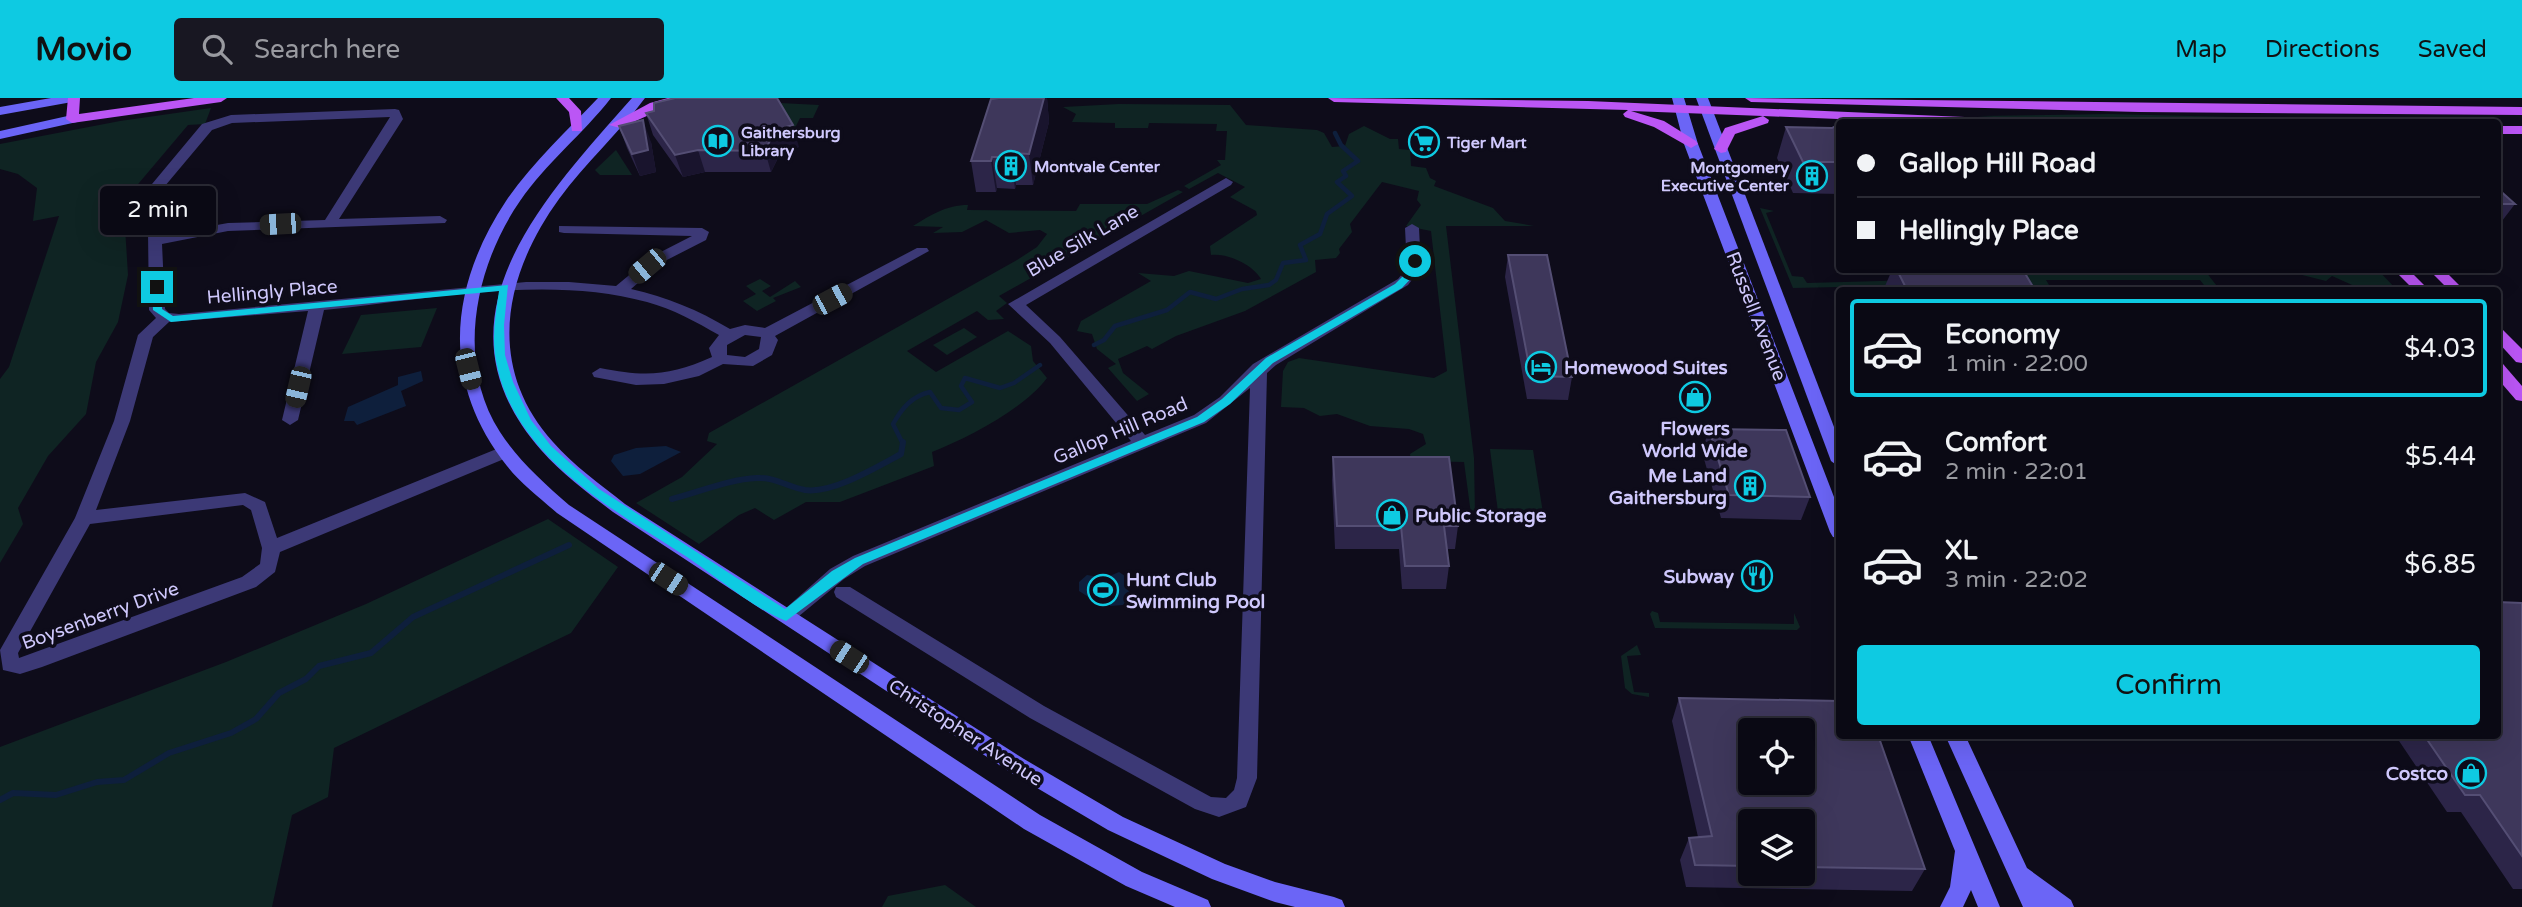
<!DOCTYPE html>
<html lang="en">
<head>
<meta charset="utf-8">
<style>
	:root { --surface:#0a0914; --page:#181722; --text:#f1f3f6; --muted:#999aa0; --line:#2a2a34; --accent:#0ecae2 }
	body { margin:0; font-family:"Varela Round",sans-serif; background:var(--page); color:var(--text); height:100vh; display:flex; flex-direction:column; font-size:26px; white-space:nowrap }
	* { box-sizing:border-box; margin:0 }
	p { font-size:23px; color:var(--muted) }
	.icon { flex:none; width:38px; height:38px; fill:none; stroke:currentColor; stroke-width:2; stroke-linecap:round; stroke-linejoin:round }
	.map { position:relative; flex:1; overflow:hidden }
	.drawer { position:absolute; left:1836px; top:189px; width:665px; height:452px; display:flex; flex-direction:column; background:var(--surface); border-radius:7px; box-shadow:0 7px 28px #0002,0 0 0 2px var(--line) }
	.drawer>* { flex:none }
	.hud { position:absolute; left:1836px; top:21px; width:665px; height:154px; border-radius:7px; box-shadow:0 7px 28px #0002,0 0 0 2px var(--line); display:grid; align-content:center; height:154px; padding:0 21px; background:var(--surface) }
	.tools { position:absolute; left:1738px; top:620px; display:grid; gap:14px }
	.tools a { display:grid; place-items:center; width:77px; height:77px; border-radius:7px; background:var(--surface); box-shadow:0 7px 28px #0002,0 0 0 2px var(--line); font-size:35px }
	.end { position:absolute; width:32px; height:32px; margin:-16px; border:9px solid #0ecae2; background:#111; box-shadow:0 0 0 4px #111 }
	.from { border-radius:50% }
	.bubble { position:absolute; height:49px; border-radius:7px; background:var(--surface); box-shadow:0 7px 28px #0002,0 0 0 2px var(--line); font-size:23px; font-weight:600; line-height:49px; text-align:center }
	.car { position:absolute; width:21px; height:42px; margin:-21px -10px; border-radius:9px; box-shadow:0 0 5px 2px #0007; background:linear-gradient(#222 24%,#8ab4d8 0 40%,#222 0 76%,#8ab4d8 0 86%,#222 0) }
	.hud b { display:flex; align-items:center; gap:24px; height:66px; font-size:26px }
	.hud b+b { border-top:2px solid var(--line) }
	.hud i { width:18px; height:18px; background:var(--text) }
	ul { padding:12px 0 0; list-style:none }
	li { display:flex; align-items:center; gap:21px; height:98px; margin:0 14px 10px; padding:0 7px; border:4px solid transparent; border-radius:7px }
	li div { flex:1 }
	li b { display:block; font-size:26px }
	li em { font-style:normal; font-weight:600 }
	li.active { border-color:var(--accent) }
	li>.icon { width:63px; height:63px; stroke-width:1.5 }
	.button { display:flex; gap:14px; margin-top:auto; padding:14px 21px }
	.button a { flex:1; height:80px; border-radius:7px; background:var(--accent); color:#111; font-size:28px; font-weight:600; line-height:80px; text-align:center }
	header { display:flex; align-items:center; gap:42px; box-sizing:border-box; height:98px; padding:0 35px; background:var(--accent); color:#111 }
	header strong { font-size:33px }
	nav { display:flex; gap:38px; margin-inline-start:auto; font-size:24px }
	.search { width:490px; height:63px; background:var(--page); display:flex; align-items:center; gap:18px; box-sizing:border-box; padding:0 24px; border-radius:7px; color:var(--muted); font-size:26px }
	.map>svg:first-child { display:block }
</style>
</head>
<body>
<header>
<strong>Movio</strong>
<div class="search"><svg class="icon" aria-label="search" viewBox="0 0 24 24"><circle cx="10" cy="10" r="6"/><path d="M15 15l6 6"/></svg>Search here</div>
<nav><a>Map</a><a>Directions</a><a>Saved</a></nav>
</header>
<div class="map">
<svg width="2522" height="809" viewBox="0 0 2522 809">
	<rect width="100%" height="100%" fill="#0e0c1a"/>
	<g fill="#0f2423">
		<polygon points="780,5 819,7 813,20 800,20 792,36 774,14"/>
		<path d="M1119 6 1230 7 1246 27 1317 32 1324 35 1332 49 1345 48 1349 36 1364 28 1390 41H1398L1399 51 1410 52 1411 68 1426 70 1430 80 1436 83 1434 88 1493 110 1505 123 1534 128H1446L1474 360 1475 416H1471L1464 364 1411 363 1410 356 1426 346 1423 336 1409 331 1370 328 1337 316 1320 318 1304 310 1281 309 1283 273 1288 264 1299 260 1434 280 1447 273 1431 133 1406 128 1421 107 1417 102 1419 93 1382 84 1350 126 1352 134 1339 151 1340 155 1336 160 1315 162 1316 174 1245 213 1176 238 1152 251 1147 248 1118 261 1123 275 1149 296 1137 303 1108 270 1116 266 1097 251 1092 236 1077 233 1081 223 1151 183 1138 175 1174 178 1189 173 1248 185 1261 181C1253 167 1228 155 1211 157L1210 148 1257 117 1256 113 1230 99 1245 89 1218 75 1189 91 1184 88 1221 67 1217 62H1225L1227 33H1216L1217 26 1149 25 1148 30H1115V25L1072 24 1076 16 1063 9Z"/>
		<polygon points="211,10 205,26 188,27 128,98 134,98 124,113 128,177 118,224 96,264 86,316 48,358 18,410 23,426 0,465 0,281 9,269 59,118 33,123 37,90 18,76 0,71 0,46 120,23"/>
		<polygon points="2109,16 2233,19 2243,23 2040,22 1977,18"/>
		<polygon points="616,52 632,77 600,77 595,72"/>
		<path d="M1178 92 1183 94 999 198 1007 205 996 213 1004 221 988 222 977 213 907 253 936 274 1008 233 1031 248 1033 263 1047 280C1024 311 968 340 932 354L934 368 840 404H806L774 422 755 410 739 417 699 446 636 405 682 379 717 346 707 343 709 335 1017 162 1037 149 1047 136 1040 132 1009 135 986 122 962 134 933 135 943 129 913 128C931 117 946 107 968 107L967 112 1076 113 1080 106H1147Z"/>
		<polygon points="1760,110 1774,113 1766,115 1792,178 1803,179 1807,185 2027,179 2025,172 2112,172 2114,175 2128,172 2378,172 2397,192 2358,192 2359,190 2332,178 2326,183 2286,173 2206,174 2220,192 2208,192 2200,182 2046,182 2052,192 1886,188 1793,190"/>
		<polygon points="760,181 771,188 762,193 770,199 795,183 801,189 773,200 776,203 757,213 743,203 756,196 746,188"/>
		<polygon points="437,210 421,249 342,256 361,217"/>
		<polygon points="964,230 977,239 947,257 933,247"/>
		<polygon points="1490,351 1533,352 1543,415 1498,414"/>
		<polygon points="548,421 618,469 571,535 334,650 328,699 292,717 272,809 0,809 0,649 226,564 366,506"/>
		<polygon points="1652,513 1658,515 1660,524 1794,526 1794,515 1800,529 1797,532 1655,530 1650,516"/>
		<polygon points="1637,547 1641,557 1627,558 1634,594 1649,595 1649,599 1632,596 1625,590 1621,558"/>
		<polygon points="945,787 976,809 882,809 888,798"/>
	</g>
	<g fill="#0e1f3c">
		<polygon points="421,273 423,283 401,293 406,308 357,327 354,323 344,323 348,309 398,287 398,279"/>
		<polygon points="666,348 681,354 640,376 623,378 611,363 614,357 636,350"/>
		<polygon points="1119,474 1128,480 1126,490 1133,498 1123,507 1110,508 1108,499 1101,495 1090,500 1079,493 1079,484 1087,477 1105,480"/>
	</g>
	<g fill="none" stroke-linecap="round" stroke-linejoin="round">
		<g stroke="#0e1f3c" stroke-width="4.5">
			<polyline points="1094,247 1104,242 1115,228 1167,212 1190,194 1216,201 1242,191 1269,187 1276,182 1283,165 1306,162 1300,147 1320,136 1327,116 1352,98 1337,84 1346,78 1343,73 1358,63 1341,47 1335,35"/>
			<path d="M903 346 893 326C902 310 912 298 930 294L941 310 959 312 972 304 961 288 965 280 1000 290 1014 285 1040 267"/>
		</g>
		<g stroke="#0e1f3c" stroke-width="6">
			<path d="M672 401C699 394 730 381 757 380 775 379 788 389 805 392 832 396 877 369 901 356L903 344"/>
			<polyline points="0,702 13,695 56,697 97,684 124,682 169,655 231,635 256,621 279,595 306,581 319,568 371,555 413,519 569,447"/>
		</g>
		<g fill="#3c3976" fill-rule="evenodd">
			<path d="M395 11 399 12 403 21 339 121 440 118 447 122 445 125 228 133 162 146 165 211 169 215 179 216 526 184H569L616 188 651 159 692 138 564 135 559 134V128L702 130 709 134 706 142 661 165 631 191C667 199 698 212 730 231L745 227 765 230 917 150H927L929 153 775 238 778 242 772 257 753 268 723 266 699 278 664 286 636 287 594 279 592 275 600 270C645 279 670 278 712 259L709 250 719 237C696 224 673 211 647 204 546 176 426 202 324 212L298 322 290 327 282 322 308 213 169 224 153 239 130 323 96 412 245 395 265 404 277 440 499 350H511L513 354 511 358 280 454 275 474 256 489 42 569 20 576 3 572 0 552 75 420 114 323 138 237 156 220 149 212 148 134 144 124 135 115 137 104 202 26 231 17ZM390 19 325 122 228 125 162 137 157 122 149 114V107L212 32 232 25ZM745 237 761 239 759 251 745 259 727 257V247ZM243 407 251 412 262 450 260 466 242 479 19 560 18 555 90 426Z"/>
			<polygon points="1226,80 1233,84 1231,87 1026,207 1060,239 1145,337 1194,317 1220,299 1253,266 1398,181 1407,170 1405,130 1412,126 1419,130 1421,170 1408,187 1276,267 1267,275 1257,680 1246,709 1219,719 1195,711 1030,620 836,499 834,494 836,489 850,489 1044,608 1211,699 1226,700 1234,692 1237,680 1250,290 1206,325 865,468 844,481 793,523 779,523 777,518 830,471 853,458 1131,343 1050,245 1008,206"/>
		</g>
		<g fill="#6b65f6" fill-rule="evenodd">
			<polygon points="51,0 78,0 72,4 0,17 0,9"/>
			<path d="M598 0H611C583 36 546 65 520 103 475 168 455 264 500 334 519 363 543 384 569 407L1040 717 1142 774 1208 802 1211 809H1175L1126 788 1024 731 557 415C540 400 521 386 507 368 440 284 449 189 506 103 532 65 567 33 598 0Z"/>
			<path d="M632 0H645C619 35 585 65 559 101 504 177 485 268 553 344 574 368 600 386 625 406L1024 661 1123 719 1225 766 1275 784 1334 799 1342 802 1345 809H1295L1275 804 1212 781 1108 732 1010 674 613 414C588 395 562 376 541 352 426 221 544 100 632 0Z"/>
			<polygon points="1672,0 1684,0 1698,46 1839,412 1839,440 1833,439 1830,434 1684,46"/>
			<polygon points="1696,0 1708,0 1839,342 1839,369 1831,363"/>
			<polygon points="72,17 77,18 77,24 0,41 0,33"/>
			<polygon points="1908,637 1928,637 2000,809 1978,809 1971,792 1963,809 1940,809 1950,789 1955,753"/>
			<polygon points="1945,637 1965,637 2027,770 2071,802 2074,809 2023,809"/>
		</g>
		<g fill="#bb56f5" fill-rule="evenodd">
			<polygon points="68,0 80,0 79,16 194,0 227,0 221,4 72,25 66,21"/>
			<polygon points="556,0 569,0 581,13 582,33 572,33 569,14"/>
			<polygon points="668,0 687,0 620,30 609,27 650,5"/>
			<polygon points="1328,0 1588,3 1988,20 1994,24 1910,24 1763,18 1769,22 1768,25 1735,36 1726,54 1721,55 1714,51 1725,30 1763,18 1631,13 1664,23 1696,43 1698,46 1691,50 1654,29 1625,19 1623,16 1628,12 1334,4"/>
			<polygon points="1745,0 2522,9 2522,17 2139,14 1751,4"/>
			<rect x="2497" y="28" width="25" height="8"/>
			<polygon points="2394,172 2409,172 2429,192 2414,192"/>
			<polygon points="2429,172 2444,172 2464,192 2449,192"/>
			<polygon points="2497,229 2502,231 2522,251 2522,265 2516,264 2497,243"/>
			<polygon points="2497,265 2503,266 2522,288 2522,303 2516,302 2497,280"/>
		</g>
	</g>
	<g fill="#2c2548" fill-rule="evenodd">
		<polygon points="999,0 1047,0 1049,24 1033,87 1016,87 1015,91 997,90 996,94 976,94 971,63"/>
		<polygon points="654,13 799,49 781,54 771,74 705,74 683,79 653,37 646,15"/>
		<polygon points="1839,26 1839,96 1793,95 1777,60 1786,29 1832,30"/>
		<polygon points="619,28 651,44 656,74 640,78 627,50"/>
		<polygon points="2497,90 2515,106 2502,123 2497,123"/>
		<polygon points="1508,157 1572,279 1568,302 1527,301 1505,179"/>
		<polygon points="1892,172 2023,172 2035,192 1887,192 1885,188"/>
		<polygon points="2112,172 2133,172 2131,176 2114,175"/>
		<polygon points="1709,331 1810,399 1801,422 1721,420 1702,354"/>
		<polygon points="1333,359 1458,428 1455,451 1447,451 1449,468 1446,491 1402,491 1399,451 1335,451 1332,382"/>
		<polygon points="2522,505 2522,791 2513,791 2461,714 2447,714 2395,637 2497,637"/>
		<path d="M1679 600 1925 771 1912 793 1686 789 1680 762 1689 740 1698 739 1672 623ZM1750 723H1802V775H1750Z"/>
	</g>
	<g fill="#19142d">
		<polygon points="1044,0 1047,0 1049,24 1033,87 1029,56"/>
		<polygon points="643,22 651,44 656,74 640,78 632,56"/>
		<polygon points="793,27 799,49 781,54 771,74 765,53 775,32"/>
		<polygon points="698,52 705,74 683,79 675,57"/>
		<polygon points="1012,55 1016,87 1015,91 1011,59"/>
		<polygon points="992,59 997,90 996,94 991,63"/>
	</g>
	<g fill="#3e375b" stroke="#544e74" stroke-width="2" fill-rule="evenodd">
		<polygon points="675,0 777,0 793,27 775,32 765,53 698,52 675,57 646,15 654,13 654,5"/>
		<polygon points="999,0 1044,0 1029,56 1012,55 1011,59 992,59 991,63 971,63 991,1"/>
		<polygon points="643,22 648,52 632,56 619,28"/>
		<polygon points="1839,26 1839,64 1803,64 1786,29 1832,30"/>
		<polygon points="2497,90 2515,106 2497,106"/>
		<polygon points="1508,157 1547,157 1572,279 1531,278"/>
		<polygon points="1897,172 2023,172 2035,192 1969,191 1970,192 1907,192"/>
		<polygon points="1709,331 1786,332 1810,399 1729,397"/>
		<polygon points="1333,359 1449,359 1458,428 1444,428 1449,468 1405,468 1401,428 1337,428"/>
		<polygon points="2497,504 2522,505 2522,758 2480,697 2465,697 2424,637 2497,637"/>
		<path d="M1679 600 1839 603V637H1878L1925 771 1802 769V723H1750V768L1695 767 1689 740 1712 738ZM1750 632H1802V684H1750Z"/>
	</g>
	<path fill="#0ecae2" d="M1412 161 1420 163 1416 175 1402 190 1273 265 1230 306 1204 324 863 466 786 523C756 512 714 477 687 459 611 410 509 356 495 257 492 235 496 214 499 193L171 224 153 212 152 189 157 186 162 189V211L173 218 508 187 504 227 505 257 513 284 531 322 551 348 599 391 785 511 832 473 855 460 1197 319 1222 301 1266 260 1395 186 1407 174Z"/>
	<defs>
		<g id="library-ring" transform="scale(1.575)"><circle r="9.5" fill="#0e0c1a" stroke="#0ecae2" stroke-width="1.5"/><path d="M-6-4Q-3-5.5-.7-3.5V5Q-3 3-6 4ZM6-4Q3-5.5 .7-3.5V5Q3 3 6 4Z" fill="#0ecae2"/></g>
		<g id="supermarket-ring" transform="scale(1.575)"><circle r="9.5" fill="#0e0c1a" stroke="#0ecae2" stroke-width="1.5"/><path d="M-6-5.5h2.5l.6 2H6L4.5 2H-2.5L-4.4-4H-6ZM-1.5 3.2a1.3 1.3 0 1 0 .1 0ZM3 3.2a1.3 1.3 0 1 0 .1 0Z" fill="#0ecae2"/></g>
		<g id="building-ring" transform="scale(1.575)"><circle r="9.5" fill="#0e0c1a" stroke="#0ecae2" stroke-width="1.5"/><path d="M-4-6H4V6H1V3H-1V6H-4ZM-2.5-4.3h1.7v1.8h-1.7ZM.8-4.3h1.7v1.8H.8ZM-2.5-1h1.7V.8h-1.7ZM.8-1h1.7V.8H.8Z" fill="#0ecae2"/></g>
		<g id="hotel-ring" transform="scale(1.575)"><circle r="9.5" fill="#0e0c1a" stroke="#0ecae2" stroke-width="1.5"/><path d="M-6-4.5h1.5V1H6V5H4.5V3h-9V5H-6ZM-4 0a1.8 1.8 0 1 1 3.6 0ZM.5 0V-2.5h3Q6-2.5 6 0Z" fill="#0ecae2"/></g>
		<g id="shop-ring" transform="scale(1.575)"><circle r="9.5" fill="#0e0c1a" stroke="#0ecae2" stroke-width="1.5"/><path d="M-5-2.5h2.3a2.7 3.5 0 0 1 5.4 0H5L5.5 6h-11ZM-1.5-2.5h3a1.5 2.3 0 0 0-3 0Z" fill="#0ecae2"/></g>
		<g id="restaurant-ring" transform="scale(1.575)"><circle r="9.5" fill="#0e0c1a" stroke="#0ecae2" stroke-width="1.5"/><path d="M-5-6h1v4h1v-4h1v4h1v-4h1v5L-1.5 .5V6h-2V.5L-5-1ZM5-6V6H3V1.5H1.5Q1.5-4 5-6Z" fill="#0ecae2"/></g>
		<g id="stadium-ring" transform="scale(1.575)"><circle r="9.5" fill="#0e0c1a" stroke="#0ecae2" stroke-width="1.5"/><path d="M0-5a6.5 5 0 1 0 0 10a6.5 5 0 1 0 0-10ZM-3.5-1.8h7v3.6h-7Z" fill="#0ecae2"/></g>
	</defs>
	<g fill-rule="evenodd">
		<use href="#library-ring" x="718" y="43"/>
		<use href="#supermarket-ring" x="1424" y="44"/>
		<use href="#building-ring" x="1011" y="68"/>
		<use href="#building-ring" x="1812" y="78"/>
		<use href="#hotel-ring" x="1541" y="269"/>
		<use href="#shop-ring" x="1695" y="299"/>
		<use href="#building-ring" x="1750" y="388"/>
		<use href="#shop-ring" x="1392" y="417"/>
		<use href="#restaurant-ring" x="1757" y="478"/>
		<use href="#stadium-ring" x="1103" y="492"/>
		<use href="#shop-ring" x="2471" y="675"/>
	</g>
	<g text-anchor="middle" stroke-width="7" stroke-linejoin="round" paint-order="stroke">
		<g font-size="16" font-weight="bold" fill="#cfc8fc" stroke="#0e0c1a" text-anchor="start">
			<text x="741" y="40">Gaithersburg<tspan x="741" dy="18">Library</tspan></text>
			<text x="1447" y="50">Tiger Mart</text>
			<text x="1034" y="74">Montvale Center</text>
			<text x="1789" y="75" text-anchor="end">Montgomery<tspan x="1789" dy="18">Executive Center</tspan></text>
		</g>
		<g font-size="19" fill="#cfc8fc" stroke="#0e0c1a">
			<text transform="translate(1082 142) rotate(-30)" y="7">Blue Silk Lane</text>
			<text transform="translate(272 193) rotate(-5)" y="7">Hellingly Place</text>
			<text transform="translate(1757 218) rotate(69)" y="7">Russell Avenue</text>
			<text transform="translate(1120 332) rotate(-23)" y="7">Gallop Hill Road</text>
			<text transform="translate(100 517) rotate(-20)" y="7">Boysenberry Drive</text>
			<text transform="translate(966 634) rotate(33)" y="7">Christopher Avenue</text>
		</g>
		<g font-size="19" font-weight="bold" fill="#cfc8fc" stroke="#0e0c1a" text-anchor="start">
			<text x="1564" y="276">Homewood Suites</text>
			<text x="1695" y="337" text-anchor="middle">Flowers<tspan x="1695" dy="22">World Wide</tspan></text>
			<text x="1727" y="384" text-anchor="end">Me Land<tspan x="1727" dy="22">Gaithersburg</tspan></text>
			<text x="1415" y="424">Public Storage</text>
			<text x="1734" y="485" text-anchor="end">Subway</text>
			<text x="1126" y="488">Hunt Club<tspan x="1126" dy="22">Swimming Pool</tspan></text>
			<text x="2448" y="682" text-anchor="end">Costco</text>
		</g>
	</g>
</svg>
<div class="tools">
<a><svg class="icon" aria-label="locate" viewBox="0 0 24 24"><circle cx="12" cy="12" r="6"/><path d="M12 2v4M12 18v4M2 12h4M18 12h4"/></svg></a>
<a><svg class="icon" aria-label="layers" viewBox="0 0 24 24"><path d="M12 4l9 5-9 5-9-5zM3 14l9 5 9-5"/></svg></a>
</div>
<i class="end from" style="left:1415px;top:163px"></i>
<i class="end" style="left:157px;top:189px"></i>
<div class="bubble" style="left:100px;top:88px;width:116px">2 min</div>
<i class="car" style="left:280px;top:126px;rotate:267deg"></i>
<i class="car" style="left:647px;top:168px;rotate:230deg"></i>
<i class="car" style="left:832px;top:201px;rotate:62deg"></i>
<i class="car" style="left:468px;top:271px;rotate:166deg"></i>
<i class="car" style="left:298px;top:289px;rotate:193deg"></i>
<i class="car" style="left:668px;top:481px;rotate:123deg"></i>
<i class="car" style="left:849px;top:559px;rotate:303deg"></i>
<div class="hud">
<b><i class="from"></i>Gallop Hill Road</b>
<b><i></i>Hellingly Place</b>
</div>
<section class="drawer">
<ul>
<li class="active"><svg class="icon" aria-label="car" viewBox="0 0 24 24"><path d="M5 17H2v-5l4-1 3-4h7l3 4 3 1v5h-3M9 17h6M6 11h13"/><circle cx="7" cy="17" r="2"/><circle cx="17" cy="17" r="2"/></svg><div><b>Economy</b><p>1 min · 22:00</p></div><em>$4.03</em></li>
<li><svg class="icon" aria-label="car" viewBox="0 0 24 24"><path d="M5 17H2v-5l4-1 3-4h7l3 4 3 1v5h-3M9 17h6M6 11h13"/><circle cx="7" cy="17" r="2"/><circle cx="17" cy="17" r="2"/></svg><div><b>Comfort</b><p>2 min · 22:01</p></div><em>$5.44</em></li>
<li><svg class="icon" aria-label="car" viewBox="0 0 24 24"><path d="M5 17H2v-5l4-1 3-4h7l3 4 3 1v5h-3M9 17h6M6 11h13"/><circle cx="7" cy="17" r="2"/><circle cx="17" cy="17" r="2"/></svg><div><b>XL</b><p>3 min · 22:02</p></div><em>$6.85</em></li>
</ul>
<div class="button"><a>Confirm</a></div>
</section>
</div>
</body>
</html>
